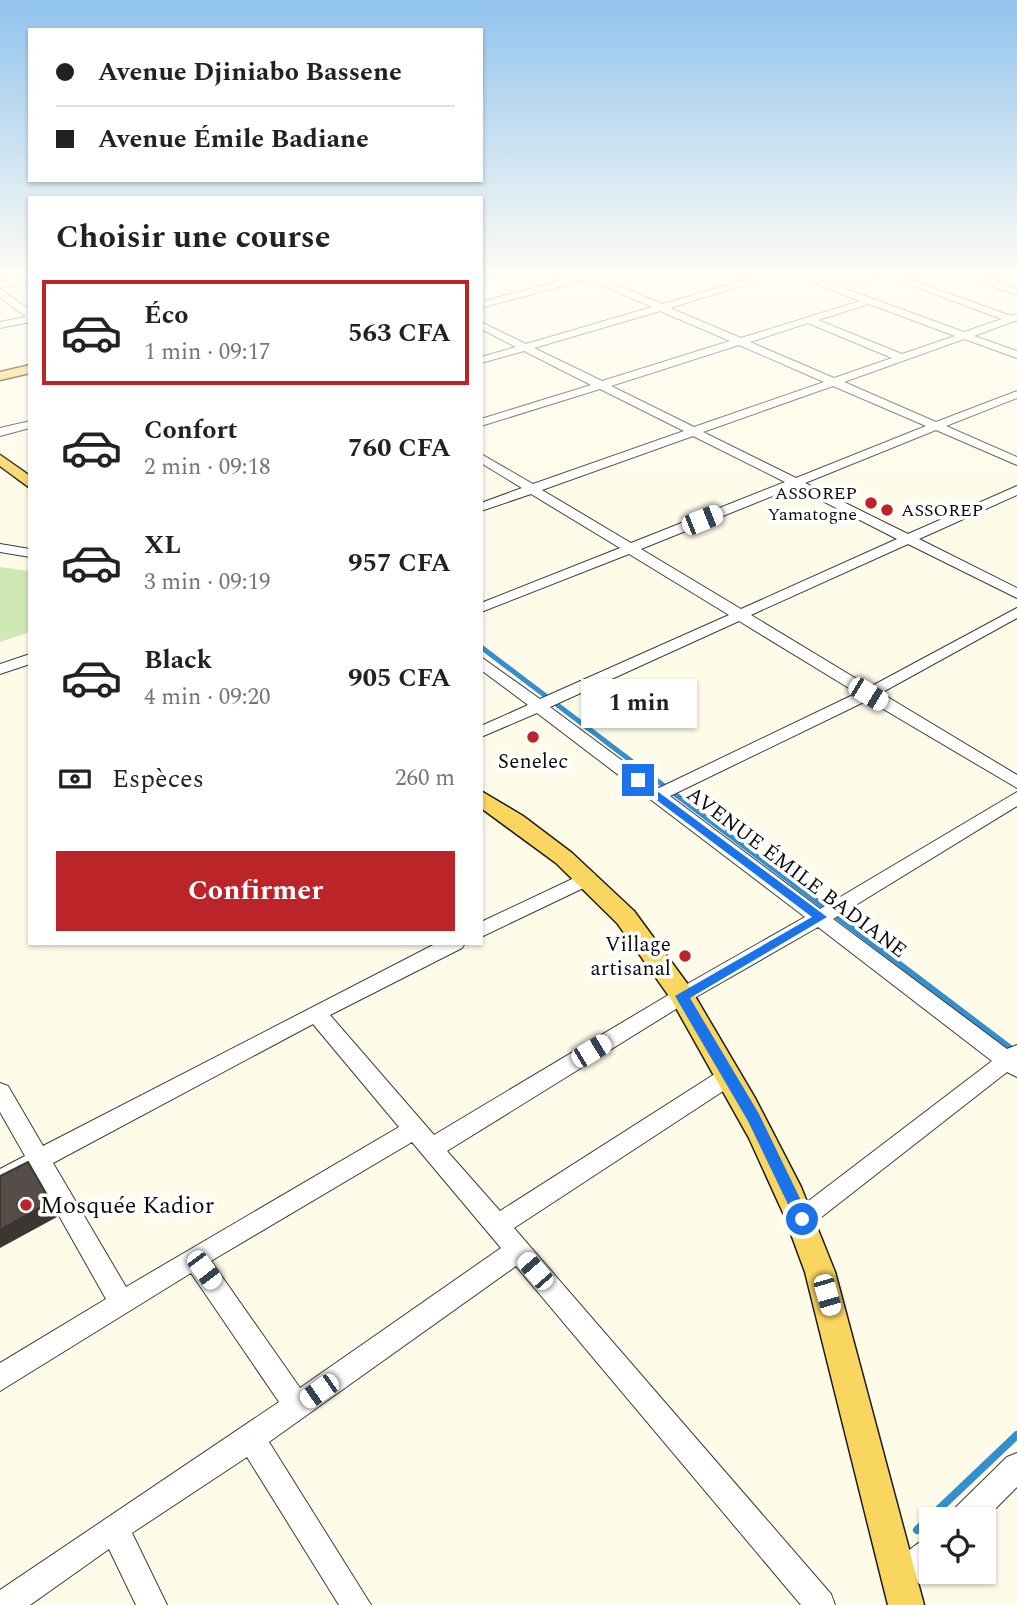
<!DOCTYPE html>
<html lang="fr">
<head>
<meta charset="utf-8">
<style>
	:root { --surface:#fff; --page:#f2f2f2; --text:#222; --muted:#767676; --line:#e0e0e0; --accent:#bb2429 }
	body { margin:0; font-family:Spectral,serif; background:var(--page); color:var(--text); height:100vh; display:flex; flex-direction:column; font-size:26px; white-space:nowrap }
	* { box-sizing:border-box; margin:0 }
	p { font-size:23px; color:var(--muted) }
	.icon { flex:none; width:38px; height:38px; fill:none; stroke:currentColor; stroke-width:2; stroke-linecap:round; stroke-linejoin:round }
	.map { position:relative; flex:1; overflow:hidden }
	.details { position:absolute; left:28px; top:196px; width:455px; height:749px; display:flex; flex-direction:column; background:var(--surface); border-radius:0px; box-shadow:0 2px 5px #0004 }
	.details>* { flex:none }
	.hud { position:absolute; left:28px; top:28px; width:455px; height:154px; border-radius:0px; box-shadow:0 2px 5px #0004; display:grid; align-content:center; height:154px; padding:0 28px; background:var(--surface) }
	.tools { position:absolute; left:919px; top:1507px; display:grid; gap:14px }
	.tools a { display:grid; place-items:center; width:77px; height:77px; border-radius:0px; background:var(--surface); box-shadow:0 2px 5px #0004; font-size:35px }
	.end { position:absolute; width:32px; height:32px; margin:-16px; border:9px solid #1a73e8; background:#fff; box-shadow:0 0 0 4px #fff }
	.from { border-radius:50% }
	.bubble { position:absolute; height:49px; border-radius:0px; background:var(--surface); box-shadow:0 2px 5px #0004; font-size:23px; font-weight:700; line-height:49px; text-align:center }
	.car { position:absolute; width:21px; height:42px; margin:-21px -10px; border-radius:9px; box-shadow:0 0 5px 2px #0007; background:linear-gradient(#fff 24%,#345 0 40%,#fff 0 76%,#345 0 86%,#fff 0) }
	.hud b { display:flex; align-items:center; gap:24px; height:66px; font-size:26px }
	.hud b+b { border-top:2px solid var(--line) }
	.hud i { width:18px; height:18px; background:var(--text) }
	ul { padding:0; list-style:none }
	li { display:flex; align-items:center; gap:21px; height:105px; margin:0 14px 10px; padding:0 14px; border:4px solid transparent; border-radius:0px }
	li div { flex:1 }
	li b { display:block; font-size:26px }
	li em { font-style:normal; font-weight:700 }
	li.selected { border-color:var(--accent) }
	li>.icon { width:63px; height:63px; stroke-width:1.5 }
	h2 { padding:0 28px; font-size:32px; line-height:84px }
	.pay { display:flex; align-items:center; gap:18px; height:77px; padding:0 28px; font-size:26px }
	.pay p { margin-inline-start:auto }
	.primary-button { display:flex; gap:14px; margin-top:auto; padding:14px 28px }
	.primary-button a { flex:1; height:80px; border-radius:0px; background:var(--accent); color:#fff; font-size:28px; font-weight:700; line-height:80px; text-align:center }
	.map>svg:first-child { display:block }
</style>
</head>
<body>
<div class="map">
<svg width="1017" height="1605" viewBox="0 0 1017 1605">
	<rect width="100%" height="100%" fill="#fffbe9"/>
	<polygon fill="#cfe9b4" points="0,567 30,571 30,632 0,642"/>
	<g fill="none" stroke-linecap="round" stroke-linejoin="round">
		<polyline stroke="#358fcd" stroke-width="5" points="481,647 796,886"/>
		<polyline stroke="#358fcd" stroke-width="6" points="794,884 1017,1053"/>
		<polyline stroke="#358fcd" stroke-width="8" points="917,1530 1017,1435"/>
		<g stroke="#3e3e3e" stroke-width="2">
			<g id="minor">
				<polygon points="30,276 30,282 0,288 0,282"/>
				<path d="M577 276H596L662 304 759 276H774L670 308 741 338 860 301 797 276C811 276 826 285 837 284 851 282 862 276 877 276L843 288 964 332 1002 319 886 276H900L1011 316 1017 314V320L974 336 1017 351V358L964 339 844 382 936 422 1017 391V398L946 426 1017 457V465L936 430 805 483 908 534 1017 486V495L919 539 1017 588V598L908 544 751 615 870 687 1017 608V618L881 693 1017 775V788L868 700 670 796 820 909 1017 792V806L833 919 1007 1049 1017 1045V1077L1007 1072 810 1226 802 1230 794 1226 790 1219 794 1212 992 1061 818 927 689 1001 447 1151 500 1211 721 1070 729 1067 737 1070 740 1076 737 1082 514 1228 831 1594 835 1605H801L516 1266 269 1442 371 1605H339L247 1457 132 1533 167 1605H136L109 1549 30 1605H0V1590L279 1402 191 1273 0 1391V1363L106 1299 35 1173 0 1190V1169L25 1156 0 1112V1083L8 1086 43 1146 437 943H465L462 948 330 1015 434 1135 675 991 805 917 537 713 481 737V726L528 705 481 670V657L540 699 729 615 629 554 481 612V603L620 548 531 494 481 511V503L522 488 481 463V454L533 484 684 431 600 389 481 426V419L591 385 524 351 481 363V357L516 347 481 329V322L526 344 652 307 587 279 481 308V302ZM869 304 955 336 902 354 818 320ZM660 311 730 341 602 381 534 348ZM808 323 892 358 834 378 750 342ZM739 345 824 382 694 427 611 386ZM833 386 926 426 796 478 703 432ZM693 436 785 482 631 543 542 490ZM795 487 897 539 741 609 641 549ZM739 621 857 693 659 788 550 707ZM313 1024 399 1127 126 1287 53 1163ZM412 1142 501 1248 300 1388 211 1261Z"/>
				<polygon points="965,276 979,276 1017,289 1017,295"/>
				<polygon points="0,289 30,310 30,322 0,328 0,322 26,317 0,297"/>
				<polygon points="30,421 30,428 0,436 0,428"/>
				<polygon points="0,544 30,549 30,557 0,552"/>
				<polygon points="30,654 30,664 0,674 0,664"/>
				<polygon points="587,872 594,873 596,878 594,883 481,937 481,922"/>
				<polygon points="1017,1453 1017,1487 984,1520 950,1519 954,1509 1007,1457"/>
				<path d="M931 1536V1571L910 1591 900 1596 890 1591 885 1581C893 1563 913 1544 931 1536Z"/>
			</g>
		</g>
		<g stroke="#1c1c1c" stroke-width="3">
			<g id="major">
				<polygon points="30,365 30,373 0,380 0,372"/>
				<polygon points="0,455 30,476 30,488 0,466"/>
				<polygon points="481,791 523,816 572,853 634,911 689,986 755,1098 801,1187 835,1272 924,1605 888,1605 805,1272 784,1215 749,1138 671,999 617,923 556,863 481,808"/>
			</g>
		</g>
		<use href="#minor" fill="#fff" fill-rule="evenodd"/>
		<use href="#major" fill="#f9d65f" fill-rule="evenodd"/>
	</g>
	<polygon fill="#3b3632" points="51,1202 57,1217 0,1248 0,1230"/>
	<polygon fill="#544d48" stroke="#3b3632" stroke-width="2" points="28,1162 51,1202 0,1230 0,1176"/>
	<linearGradient id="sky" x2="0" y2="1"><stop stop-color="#91c3ee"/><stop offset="0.55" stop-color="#fffdf5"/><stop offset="1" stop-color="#fffdf5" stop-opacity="0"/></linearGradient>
	<rect width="1017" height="501" fill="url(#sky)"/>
	<polygon fill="#1a73e8" points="638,777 827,917 690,998 759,1114 810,1219 808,1223 797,1223 748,1121 675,996 812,917 634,783 634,778"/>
	<g fill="#bb2429" stroke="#fff" stroke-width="2.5">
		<circle cx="871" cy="503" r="7"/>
		<circle cx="887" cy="510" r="7"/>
		<circle cx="533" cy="737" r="7"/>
		<circle cx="685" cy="956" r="7"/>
		<circle cx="26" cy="1205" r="7"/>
	</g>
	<g text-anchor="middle" stroke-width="7" stroke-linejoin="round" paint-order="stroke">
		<g font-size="18" fill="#0b0b0b" stroke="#fff" text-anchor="end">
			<text x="857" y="499">ASSOREP<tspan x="857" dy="21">Yamatogne</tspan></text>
			<text x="901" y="516" text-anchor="start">ASSOREP</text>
		</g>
		<g font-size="21" fill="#0b0b0b" stroke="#fff">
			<text x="533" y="768">Senelec</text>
			<text x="671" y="951" text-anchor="end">Village<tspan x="671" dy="24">artisanal</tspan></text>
		</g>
		<g font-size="21" fill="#0b0b0b" stroke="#fff">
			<text transform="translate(797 872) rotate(37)" y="7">AVENUE ÉMILE BADIANE</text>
		</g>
		<g font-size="24" fill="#0b0b0b" stroke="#fff" text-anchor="start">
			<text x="40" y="1213">Mosquée Kadior</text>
		</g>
	</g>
</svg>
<div class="tools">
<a><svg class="icon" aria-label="locate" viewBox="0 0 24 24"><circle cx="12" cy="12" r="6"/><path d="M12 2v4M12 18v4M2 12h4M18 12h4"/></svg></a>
</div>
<i class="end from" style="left:802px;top:1219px"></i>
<i class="end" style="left:638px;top:780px"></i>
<div class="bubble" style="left:581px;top:679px;width:116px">1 min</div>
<i class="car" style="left:702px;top:520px;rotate:68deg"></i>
<i class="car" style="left:868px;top:694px;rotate:121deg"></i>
<i class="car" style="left:591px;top:1051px;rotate:59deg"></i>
<i class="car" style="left:204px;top:1270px;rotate:143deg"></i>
<i class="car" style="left:535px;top:1271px;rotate:319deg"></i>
<i class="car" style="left:827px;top:1295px;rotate:164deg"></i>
<i class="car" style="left:319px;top:1391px;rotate:235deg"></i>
<div class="hud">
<b><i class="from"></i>Avenue Djiniabo Bassene</b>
<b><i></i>Avenue Émile Badiane</b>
</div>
<section class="details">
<h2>Choisir une course</h2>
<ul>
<li class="selected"><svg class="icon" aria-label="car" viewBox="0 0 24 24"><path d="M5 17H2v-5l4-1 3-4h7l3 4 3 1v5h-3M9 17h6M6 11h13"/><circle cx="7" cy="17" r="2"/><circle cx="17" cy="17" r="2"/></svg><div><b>Éco</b><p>1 min · 09:17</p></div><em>563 CFA</em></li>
<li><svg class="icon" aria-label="car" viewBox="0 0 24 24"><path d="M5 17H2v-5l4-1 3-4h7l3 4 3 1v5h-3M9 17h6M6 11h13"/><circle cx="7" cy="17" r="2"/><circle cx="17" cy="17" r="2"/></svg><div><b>Confort</b><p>2 min · 09:18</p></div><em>760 CFA</em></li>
<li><svg class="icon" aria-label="car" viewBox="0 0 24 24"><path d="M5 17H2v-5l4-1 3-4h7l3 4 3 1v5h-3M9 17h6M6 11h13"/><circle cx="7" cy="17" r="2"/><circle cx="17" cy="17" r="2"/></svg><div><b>XL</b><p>3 min · 09:19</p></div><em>957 CFA</em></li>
<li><svg class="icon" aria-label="car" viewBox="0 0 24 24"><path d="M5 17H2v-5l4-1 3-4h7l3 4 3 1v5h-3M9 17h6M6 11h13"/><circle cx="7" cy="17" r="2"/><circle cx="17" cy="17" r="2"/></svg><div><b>Black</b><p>4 min · 09:20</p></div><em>905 CFA</em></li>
</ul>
<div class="pay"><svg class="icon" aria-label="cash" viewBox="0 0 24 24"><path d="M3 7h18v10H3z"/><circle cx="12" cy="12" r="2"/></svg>Espèces<p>260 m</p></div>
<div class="primary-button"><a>Confirmer</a></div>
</section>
</div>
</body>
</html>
